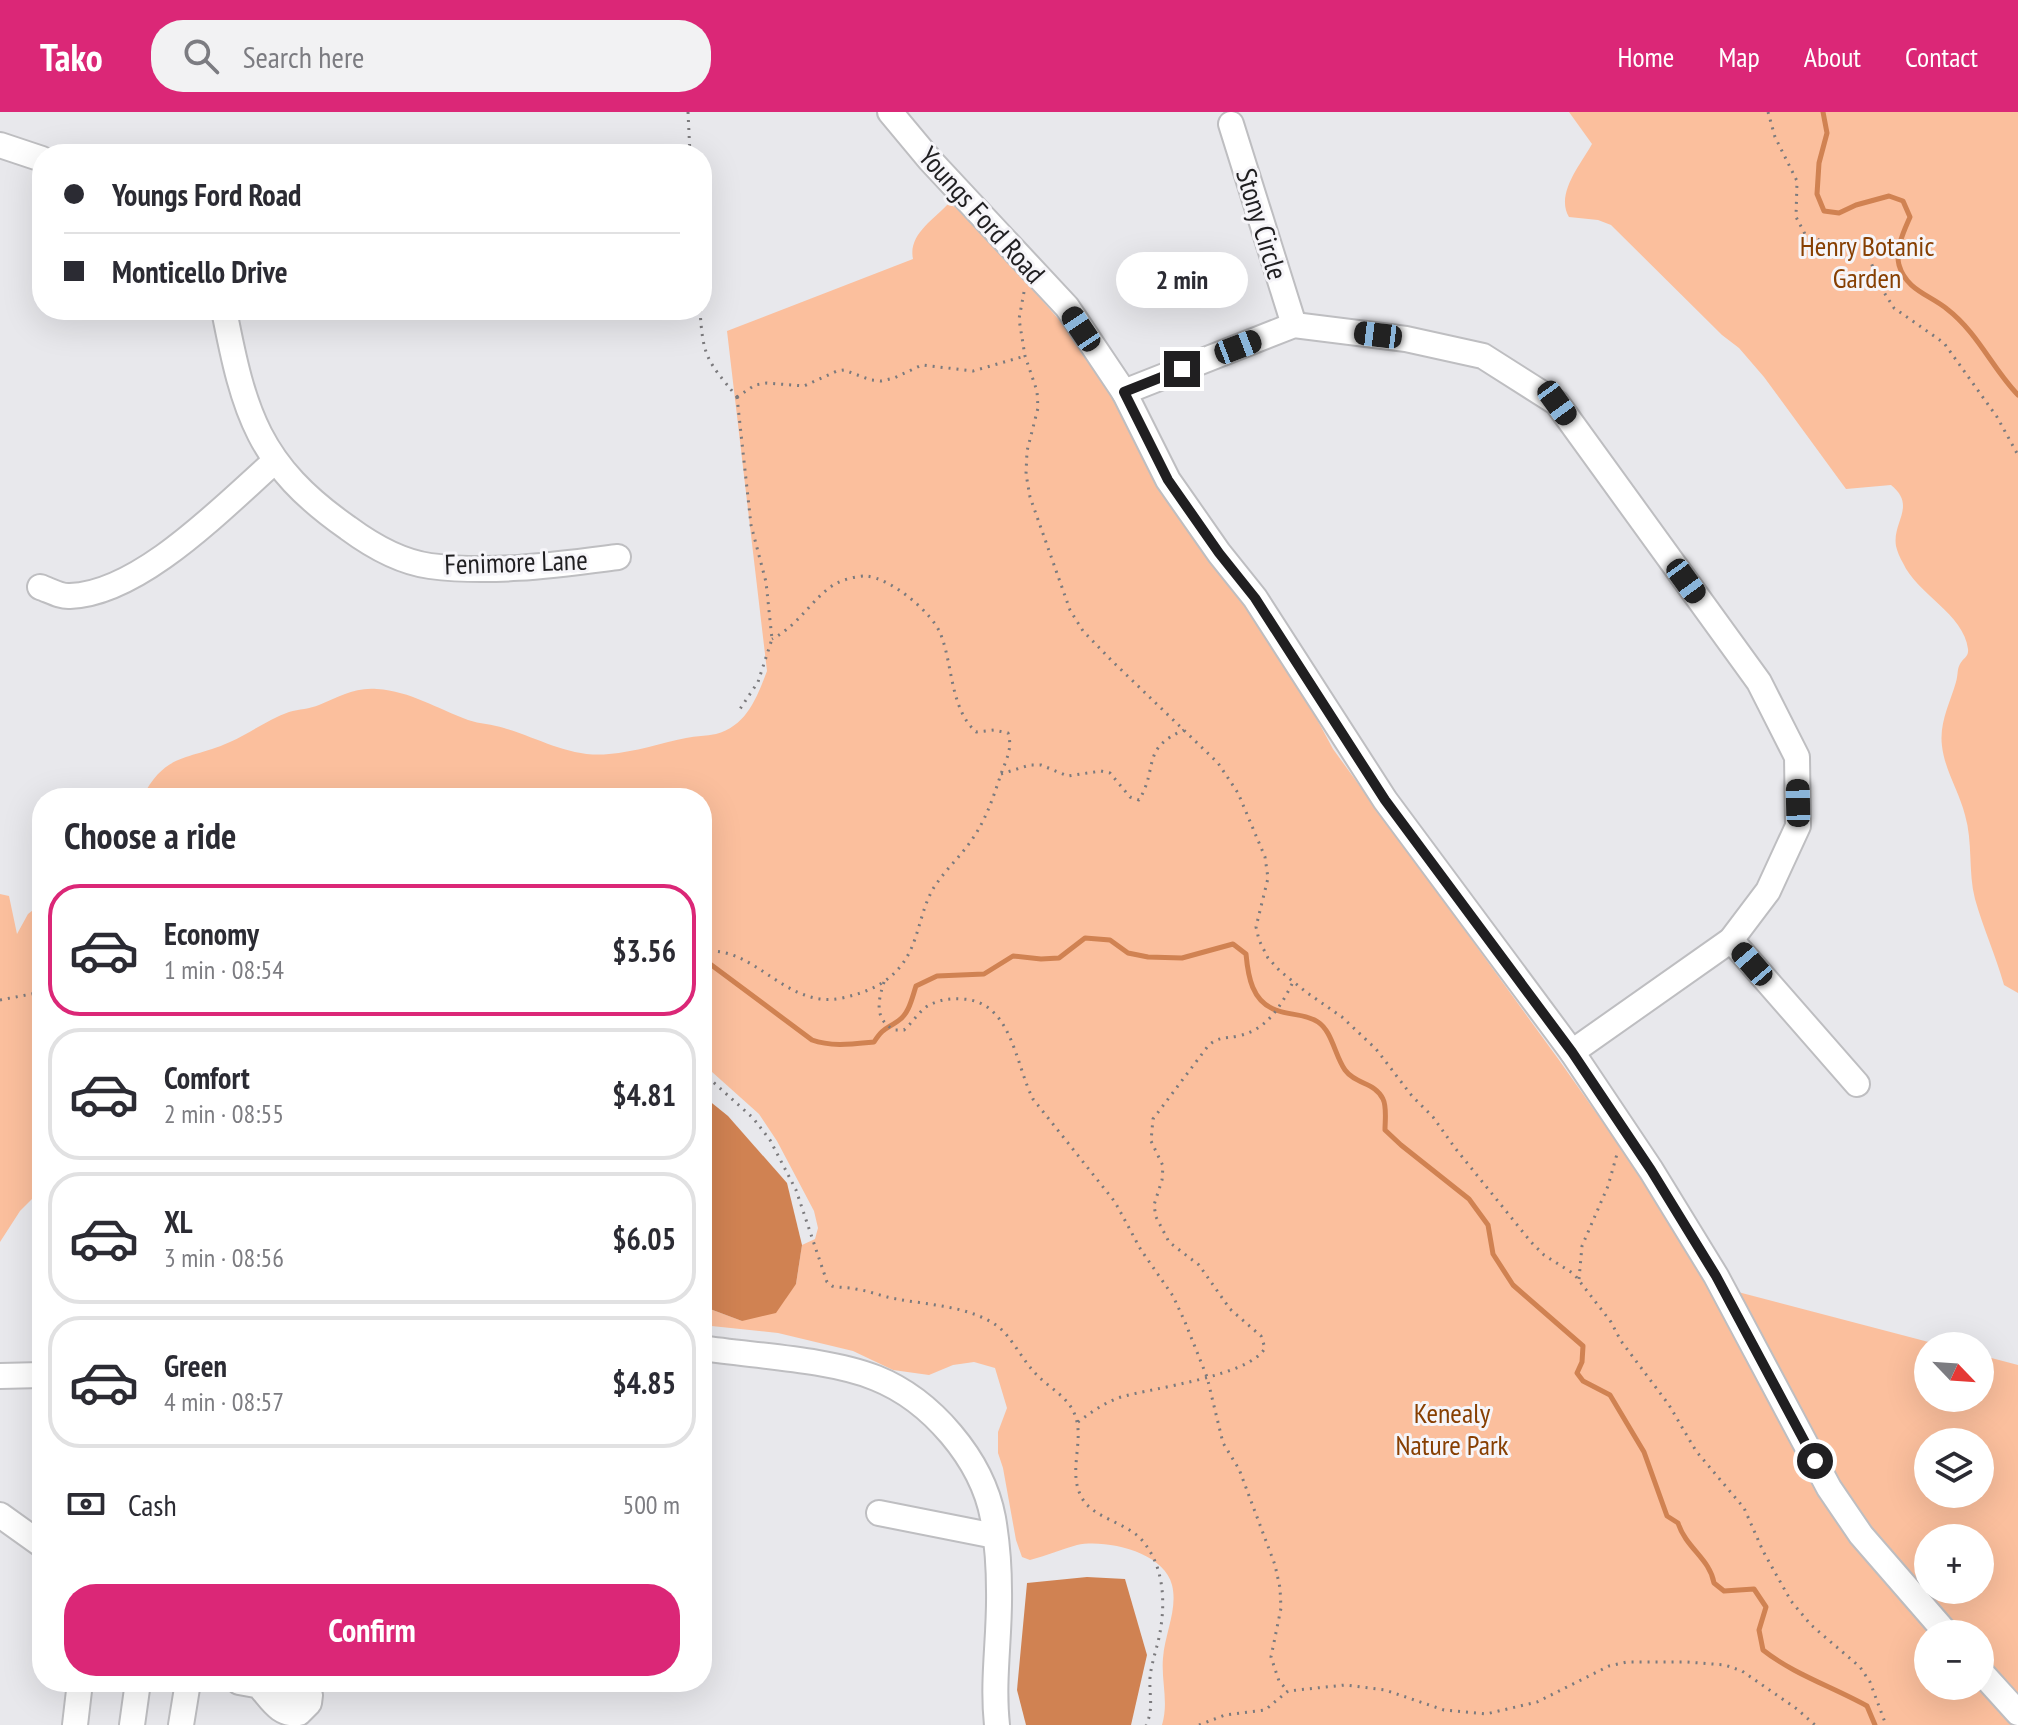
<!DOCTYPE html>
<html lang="en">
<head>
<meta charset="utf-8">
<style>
	:root { --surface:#fff; --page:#f2f2f3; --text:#2b2b33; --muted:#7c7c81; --line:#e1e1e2; --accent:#db2777 }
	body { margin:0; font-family:"PT Sans Narrow",sans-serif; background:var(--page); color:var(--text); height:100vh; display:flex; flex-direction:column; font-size:30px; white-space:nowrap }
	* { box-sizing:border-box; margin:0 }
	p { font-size:26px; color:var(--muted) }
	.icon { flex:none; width:44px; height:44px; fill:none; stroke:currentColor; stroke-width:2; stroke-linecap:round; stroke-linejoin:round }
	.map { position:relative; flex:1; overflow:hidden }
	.details { position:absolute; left:32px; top:676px; width:680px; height:904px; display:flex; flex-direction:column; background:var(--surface); border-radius:32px; box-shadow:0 8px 32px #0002 }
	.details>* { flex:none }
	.top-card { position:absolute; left:32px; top:32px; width:680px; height:176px; border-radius:32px; box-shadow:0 8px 32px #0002; display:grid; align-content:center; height:176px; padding:0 32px; background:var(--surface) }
	.needle { width:52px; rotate:115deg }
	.buttons { position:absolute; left:1914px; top:1220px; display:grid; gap:16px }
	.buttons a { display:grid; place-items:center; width:80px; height:80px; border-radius:50%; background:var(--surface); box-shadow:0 8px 32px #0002; font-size:40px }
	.end { position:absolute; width:36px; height:36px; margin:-18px; border:10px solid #201f21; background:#fff; box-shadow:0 0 0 4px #fff }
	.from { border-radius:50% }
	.bubble { position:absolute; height:56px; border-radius:28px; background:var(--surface); box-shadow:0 8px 32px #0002; font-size:26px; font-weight:700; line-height:56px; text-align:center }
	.car { position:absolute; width:24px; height:48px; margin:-24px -12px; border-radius:10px; box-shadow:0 0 6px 2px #0007; background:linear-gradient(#222 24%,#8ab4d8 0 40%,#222 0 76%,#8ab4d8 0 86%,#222 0) }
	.top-card b { display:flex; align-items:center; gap:28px; height:76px; font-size:30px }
	.top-card b+b { border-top:2px solid var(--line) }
	.top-card i { width:20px; height:20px; background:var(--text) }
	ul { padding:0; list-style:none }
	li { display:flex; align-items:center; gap:24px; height:132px; margin:0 16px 12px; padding:0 16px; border:4px solid var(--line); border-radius:32px }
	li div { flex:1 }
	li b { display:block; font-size:30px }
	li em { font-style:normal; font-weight:700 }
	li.on { border-color:var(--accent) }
	li>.icon { width:72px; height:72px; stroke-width:1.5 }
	h2 { padding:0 32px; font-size:36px; line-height:96px }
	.pay { display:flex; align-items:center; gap:20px; height:88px; padding:0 32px; font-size:30px }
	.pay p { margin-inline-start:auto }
	.primary-button { display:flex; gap:16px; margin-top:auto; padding:16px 32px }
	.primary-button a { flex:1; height:92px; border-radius:32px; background:var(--accent); color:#fff; font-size:32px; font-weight:700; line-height:92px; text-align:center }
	header { display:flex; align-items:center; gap:48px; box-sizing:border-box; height:112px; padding:0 40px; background:var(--accent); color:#fff }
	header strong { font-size:38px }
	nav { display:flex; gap:44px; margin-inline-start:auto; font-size:28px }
	.search { width:560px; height:72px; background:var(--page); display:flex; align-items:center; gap:20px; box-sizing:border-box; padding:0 28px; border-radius:32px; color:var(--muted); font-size:30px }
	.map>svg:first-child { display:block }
</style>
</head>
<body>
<header>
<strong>Tako</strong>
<div class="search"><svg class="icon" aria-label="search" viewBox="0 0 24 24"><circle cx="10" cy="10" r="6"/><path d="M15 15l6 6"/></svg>Search here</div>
<nav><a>Home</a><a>Map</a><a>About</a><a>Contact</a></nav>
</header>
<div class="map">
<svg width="2018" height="1613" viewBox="0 0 2018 1613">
	<rect width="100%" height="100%" fill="#e8e8ec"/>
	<g fill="#fbbf9d" fill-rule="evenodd">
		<path d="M1569 0H2018V881L2004 873C1996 844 1983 816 1975 787 1968 760 1973 730 1965 703 1959 679 1945 659 1942 634 1939 611 1950 591 1956 570 1958 564 1957 557 1960 552 1963 546 1969 545 1968 537 1964 502 1916 481 1903 451 1900 446 1897 439 1896 434 1892 410 1917 394 1891 373L1846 377 1764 265 1739 236 1722 223 1611 113 1598 108 1569 105C1555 82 1581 52 1592 32Z"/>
		<path d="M948 92 964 99 1075 226 1291 559 1333 637 1559 948 1647 1073 1687 1137 1725 1207 1738 1180 1940 1233H1958L1928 1234V1286H1980V1243L2018 1253V1613H1162C1169 1590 1161 1569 1163 1546 1165 1521 1178 1497 1172 1473 1164 1440 1106 1427 1077 1433 1062 1437 1046 1444 1030 1448L1022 1445 1016 1428 1003 1356 998 1341V1320L1007 1296 995 1256 974 1250 953 1253 929 1263 893 1258 853 1239 778 1221 702 1213V1194L742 1209 796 1172 802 1133 815 1127 818 1116 814 1099 777 1029 759 1002 702 951V686H142C166 639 188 649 230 630 250 621 269 607 289 600 299 597 310 597 319 593 338 585 355 575 377 577 410 579 438 597 468 608 480 612 492 612 504 616 539 626 570 646 609 642 635 640 661 631 686 626 696 624 706 624 716 622 747 614 757 585 767 559L727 219 913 147C908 123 933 108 948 92ZM1928 1330H1980V1382H1928ZM1928 1426H1980V1478H1928ZM1928 1522H1980V1574H1928Z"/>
		<polygon points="0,782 9,784 17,822 28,802 42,791 42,1077 20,1099 0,1130"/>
	</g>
	<g fill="#d08252">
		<polygon points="702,983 728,1004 787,1071 802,1133 796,1172 776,1201 742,1209 702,1194"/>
		<polygon points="1087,1465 1125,1467 1147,1543 1131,1613 1026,1613 1017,1578 1027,1471"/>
	</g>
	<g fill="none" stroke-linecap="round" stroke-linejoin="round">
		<g stroke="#d08252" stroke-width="5">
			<path d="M1823 0 1827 21 1819 51 1817 82 1824 99 1839 101 1856 93 1889 84 1903 89 1910 105C1904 119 1895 137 1899 153 1906 178 1930 183 1947 197 1978 221 1992 256 2018 283"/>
			<path d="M702 846 812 928C831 935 853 932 874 930 883 916 885 918 898 909 909 902 912 886 916 874L937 864 984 862 1013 844 1041 847 1059 846 1085 826 1110 828 1128 841 1148 845 1182 846 1233 832 1246 842C1248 864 1252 890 1276 898 1291 904 1304 901 1318 910 1332 919 1335 944 1345 958 1356 973 1375 970 1383 987 1387 995 1385 1008 1385 1018L1401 1033 1469 1087 1488 1113 1493 1142 1513 1173 1583 1234 1582 1250 1577 1261 1583 1269 1610 1283 1644 1340 1667 1404 1678 1411C1686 1436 1710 1447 1714 1471L1724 1479 1754 1477 1766 1495 1759 1518 1763 1538C1793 1562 1833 1575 1867 1594L1875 1613"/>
		</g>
		<g stroke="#bebec1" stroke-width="28">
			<g id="minor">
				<polyline points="890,0 930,48 1067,195 1124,280 1168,368 1219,441 1255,486 1385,688 1572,940 1651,1058 1716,1164 1829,1376 1861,1423 1947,1522"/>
				<polyline points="1231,12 1294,213"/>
				<polyline points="0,33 42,47"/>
				<path d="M224 198C244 301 258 353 348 416 371 433 401 450 430 454 493 462 555 453 618 445"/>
				<polyline points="1124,280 1294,213 1406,227 1483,244 1557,291 1759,570 1797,645 1798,714 1768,779 1731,828 1572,940"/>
				<path d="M40 475C49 478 61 485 70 484 140 482 224 394 275 349"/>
				<polyline points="1731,828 1857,972"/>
				<path d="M702 1236C754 1244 829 1247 876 1266 931 1288 982 1347 993 1406 997 1429 999 1455 999 1479 1000 1524 992 1568 997 1613"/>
				<polyline points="0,1264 42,1263"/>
				<polyline points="879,1401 995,1424"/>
				<polyline points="0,1403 42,1433"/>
				<polyline points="1980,1559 2018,1601"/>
				<path d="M239 1570 310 1583 309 1591 299 1601C279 1604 271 1587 259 1574"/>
				<polyline points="75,1613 80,1570"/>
				<polyline points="132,1613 138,1570"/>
				<polyline points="181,1613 188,1570"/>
			</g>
		</g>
		<g stroke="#7b7a7d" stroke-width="3" stroke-dasharray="2 6" stroke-linecap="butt">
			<polyline points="688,0 690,42"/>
			<polyline points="1768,0 1775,25 1797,69 1796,105 1805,122 1824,130 1847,131 1869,145 1880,174 1894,196 1944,231 1997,305 2018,343"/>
			<polyline points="1024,180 1019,207 1025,244 1037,279 1038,296 1027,339 1026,362 1030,385 1070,498 1083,519 1111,548 1218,651 1238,681 1265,745 1268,766 1256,815 1259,828 1268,846 1280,859 1306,880 1342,905 1376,937 1412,984 1433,1005 1455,1036 1531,1130 1544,1143 1574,1162 1611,1210 1621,1229 1669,1293 1696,1339 1744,1396 1763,1439 1791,1489 1811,1513 1860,1555 1870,1570 1886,1613"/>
			<path d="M700 198C703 246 707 248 737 285"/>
			<polyline points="737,285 751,413 766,470 772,527 758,570 740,597"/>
			<polyline points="737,285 755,273 767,271 804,274 837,259 844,258 871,268 881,269 894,266 922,253 973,259 1025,244"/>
			<path d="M1001 662 1030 653H1041L1068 664 1101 659 1110 661 1130 685 1139 688C1159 655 1140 637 1184 618"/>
			<path d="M702 840C754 831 785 898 842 886 865 881 885 873 900 855 919 832 919 801 933 777 944 759 960 745 971 729 986 708 993 686 1001 662 1006 648 1013 636 1008 621L994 618 976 620C950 596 953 554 941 523 933 501 891 466 866 464 857 464 845 467 837 471 814 483 801 512 772 527"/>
			<path d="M884 870C878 889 874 907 894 918H904C912 911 918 901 926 895 937 888 949 886 962 887 1012 889 1015 952 1033 987L1115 1090 1141 1138 1173 1184 1185 1210 1207 1265 1223 1331 1239 1357 1275 1453 1280 1476 1281 1496 1271 1545 1279 1569 1288 1579"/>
			<polyline points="0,888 42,880"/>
			<path d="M702 960 753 1006 770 1028 796 1078 827 1170 832 1174C840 1176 848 1175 856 1177 870 1179 883 1185 897 1187 929 1193 968 1194 996 1213 1011 1223 1023 1250 1038 1264 1051 1277 1068 1285 1075 1303 1085 1329 1067 1360 1082 1386 1093 1406 1125 1410 1141 1427 1166 1455 1166 1496 1158 1530 1155 1542 1151 1554 1150 1566 1149 1583 1154 1597 1146 1613"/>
			<polyline points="1579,1167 1582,1134 1608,1074 1617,1042"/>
			<path d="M1078 1310C1090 1301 1105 1290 1121 1285 1152 1276 1250 1264 1265 1236L1261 1224 1230 1197 1199 1153 1169 1130 1156 1105 1154 1093 1162 1068 1163 1054 1151 1029 1153 1007 1208 934C1219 924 1225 927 1238 924 1267 918 1281 894 1293 870"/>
			<polyline points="1199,1613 1225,1603 1265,1598 1288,1579 1345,1573 1385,1578 1444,1598 1486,1602 1537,1590 1609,1554 1627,1550 1687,1550 1725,1553 1742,1559 1797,1597 1815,1613"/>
		</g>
		<use href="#minor" stroke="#fff" stroke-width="24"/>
	</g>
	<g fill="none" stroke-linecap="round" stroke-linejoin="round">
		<polyline stroke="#201f21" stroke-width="10" points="1182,257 1124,280 1168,368 1219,441 1255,486 1385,688 1572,940 1651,1058 1716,1164 1815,1349"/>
	</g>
	<g text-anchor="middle" stroke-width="6" stroke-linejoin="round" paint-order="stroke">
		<g font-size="28" fill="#201f21" stroke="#f6f5f9">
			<text transform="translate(982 103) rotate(48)" y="10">Youngs Ford Road</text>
			<text transform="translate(1262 112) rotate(73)" y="10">Stony Circle</text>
			<text transform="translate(516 450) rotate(-2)" y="10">Fenimore Lane</text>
		</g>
		<g font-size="28" fill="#873f02" stroke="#f6f5f9">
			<text x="1867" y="144">Henry Botanic<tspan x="1867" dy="32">Garden</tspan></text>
			<text x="1452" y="1311">Kenealy<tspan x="1452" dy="32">Nature Park</tspan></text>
		</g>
	</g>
</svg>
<div class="buttons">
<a><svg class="needle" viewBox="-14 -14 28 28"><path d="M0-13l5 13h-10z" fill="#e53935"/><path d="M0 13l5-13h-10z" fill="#7c7c81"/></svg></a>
<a><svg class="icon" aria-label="layers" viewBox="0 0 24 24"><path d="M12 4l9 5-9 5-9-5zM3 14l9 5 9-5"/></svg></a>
<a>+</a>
<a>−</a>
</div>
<i class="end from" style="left:1815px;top:1349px"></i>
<i class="end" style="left:1182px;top:257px"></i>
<div class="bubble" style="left:1116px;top:140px;width:132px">2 min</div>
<i class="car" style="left:1081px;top:217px;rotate:326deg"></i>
<i class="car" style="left:1378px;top:223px;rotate:277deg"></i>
<i class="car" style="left:1238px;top:235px;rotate:69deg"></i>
<i class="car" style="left:1557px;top:291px;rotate:144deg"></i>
<i class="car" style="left:1686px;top:469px;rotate:144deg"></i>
<i class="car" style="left:1798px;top:691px;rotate:359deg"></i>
<i class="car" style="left:1752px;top:852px;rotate:319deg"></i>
<div class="top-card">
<b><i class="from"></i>Youngs Ford Road</b>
<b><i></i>Monticello Drive</b>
</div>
<section class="details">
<h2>Choose a ride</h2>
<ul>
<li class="on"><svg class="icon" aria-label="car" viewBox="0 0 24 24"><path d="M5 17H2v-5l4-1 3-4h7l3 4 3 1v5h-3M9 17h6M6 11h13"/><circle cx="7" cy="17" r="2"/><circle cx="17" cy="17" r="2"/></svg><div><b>Economy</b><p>1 min · 08:54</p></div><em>$3.56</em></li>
<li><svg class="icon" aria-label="car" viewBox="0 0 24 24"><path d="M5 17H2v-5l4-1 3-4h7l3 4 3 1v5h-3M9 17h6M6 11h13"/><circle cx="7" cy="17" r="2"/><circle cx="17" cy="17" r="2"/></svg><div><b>Comfort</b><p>2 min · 08:55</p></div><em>$4.81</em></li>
<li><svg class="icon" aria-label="car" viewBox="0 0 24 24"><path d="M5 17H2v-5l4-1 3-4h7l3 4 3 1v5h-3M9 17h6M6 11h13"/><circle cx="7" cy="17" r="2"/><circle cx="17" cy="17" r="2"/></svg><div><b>XL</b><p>3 min · 08:56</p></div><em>$6.05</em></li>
<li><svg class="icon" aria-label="car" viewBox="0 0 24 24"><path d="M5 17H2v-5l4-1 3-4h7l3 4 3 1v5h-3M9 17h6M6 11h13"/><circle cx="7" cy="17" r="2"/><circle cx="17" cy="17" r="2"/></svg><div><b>Green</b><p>4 min · 08:57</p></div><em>$4.85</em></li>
</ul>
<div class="pay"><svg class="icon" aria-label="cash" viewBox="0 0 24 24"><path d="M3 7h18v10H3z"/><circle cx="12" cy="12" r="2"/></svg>Cash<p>500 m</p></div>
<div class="primary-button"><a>Confirm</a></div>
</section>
</div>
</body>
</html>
